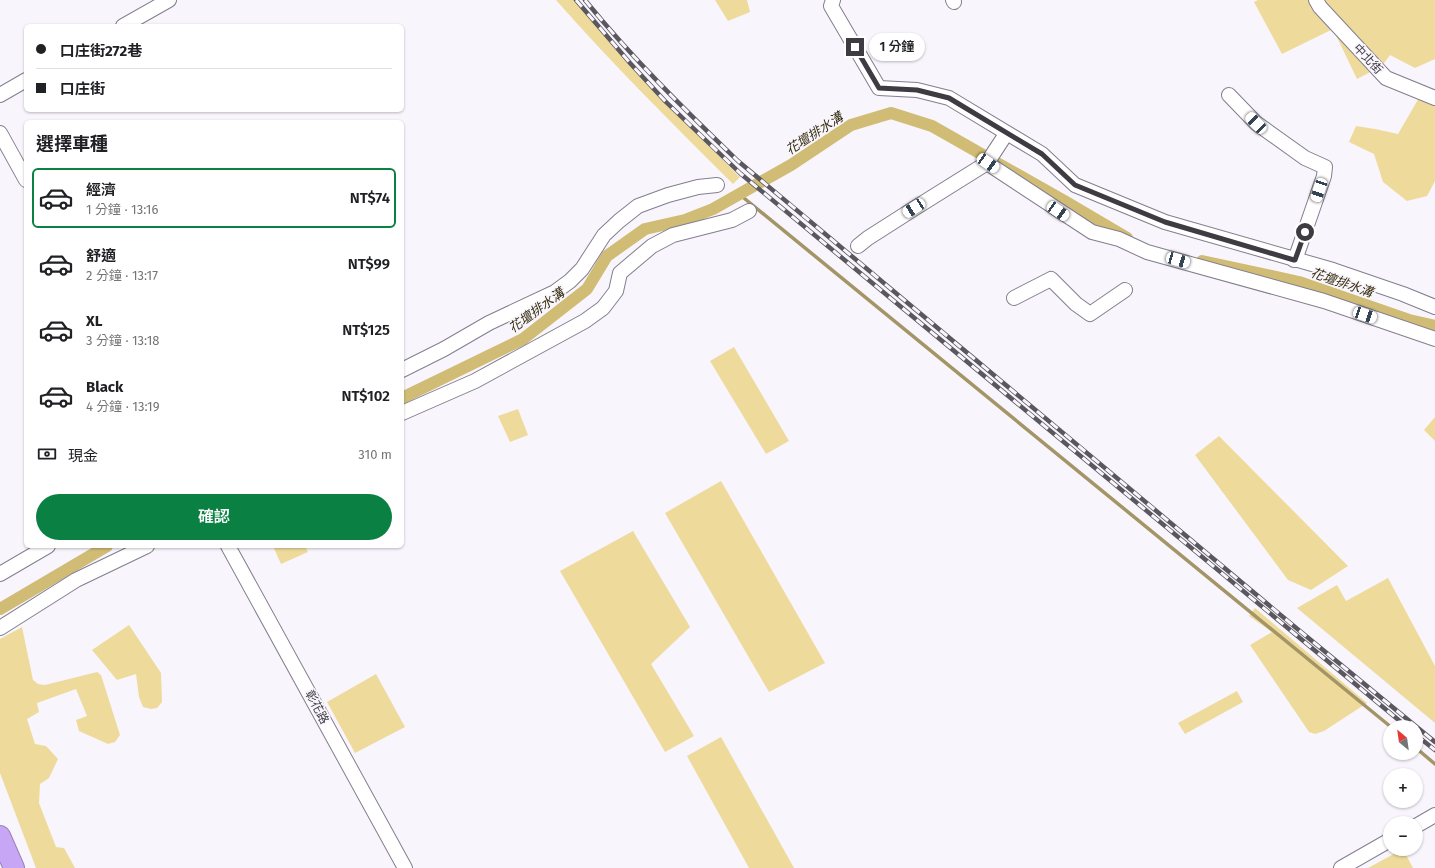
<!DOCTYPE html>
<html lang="zh-TW">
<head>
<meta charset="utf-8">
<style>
	:root { --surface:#fff; --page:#f6f6f6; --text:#202124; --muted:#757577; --line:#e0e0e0; --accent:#0b8043 }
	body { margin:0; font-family:"Fira Sans","Noto Sans TC",sans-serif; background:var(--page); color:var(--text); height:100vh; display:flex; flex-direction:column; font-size:15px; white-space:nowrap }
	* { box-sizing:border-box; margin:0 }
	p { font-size:13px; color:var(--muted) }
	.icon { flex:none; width:22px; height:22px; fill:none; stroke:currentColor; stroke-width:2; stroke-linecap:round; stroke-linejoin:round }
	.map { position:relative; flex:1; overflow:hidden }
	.details { position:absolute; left:24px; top:120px; width:380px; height:428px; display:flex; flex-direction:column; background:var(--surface); border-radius:6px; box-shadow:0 1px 3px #0004 }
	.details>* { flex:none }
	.guide { position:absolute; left:24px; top:24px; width:380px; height:88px; border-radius:6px; box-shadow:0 1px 3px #0004; display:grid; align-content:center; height:88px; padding:0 12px; background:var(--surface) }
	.needle { width:26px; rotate:331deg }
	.buttons { position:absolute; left:1383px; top:720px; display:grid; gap:8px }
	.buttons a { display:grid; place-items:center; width:40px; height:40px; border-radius:50%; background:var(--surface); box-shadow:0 1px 3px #0004; font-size:20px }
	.end { position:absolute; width:18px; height:18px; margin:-9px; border:5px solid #3e3b43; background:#fff; box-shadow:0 0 0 2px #fff }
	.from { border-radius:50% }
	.bubble { position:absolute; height:28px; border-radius:14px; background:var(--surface); box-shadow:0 1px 3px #0004; font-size:13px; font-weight:600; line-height:28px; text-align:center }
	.car { position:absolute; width:12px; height:24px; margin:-12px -6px; border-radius:5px; box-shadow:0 0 3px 1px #0007; background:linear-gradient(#fff 24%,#345 0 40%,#fff 0 76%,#345 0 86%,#fff 0) }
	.guide b { display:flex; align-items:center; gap:14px; height:38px; font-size:15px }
	.guide b+b { border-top:1px solid var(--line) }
	.guide i { width:10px; height:10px; background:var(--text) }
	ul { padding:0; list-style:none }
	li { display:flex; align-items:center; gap:12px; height:60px; margin:0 8px 6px; padding:0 4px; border:2px solid transparent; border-radius:6px }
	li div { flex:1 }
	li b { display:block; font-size:15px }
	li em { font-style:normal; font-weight:600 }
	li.on { border-color:var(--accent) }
	li>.icon { width:36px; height:36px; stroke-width:1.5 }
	h2 { padding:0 12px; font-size:18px; line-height:48px }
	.pay { display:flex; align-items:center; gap:10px; height:44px; padding:0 12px; font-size:15px }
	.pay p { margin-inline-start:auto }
	.action { display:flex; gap:8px; margin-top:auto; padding:8px 12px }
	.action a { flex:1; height:46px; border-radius:24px; background:var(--accent); color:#fff; font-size:16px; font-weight:600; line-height:46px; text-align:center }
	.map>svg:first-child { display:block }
</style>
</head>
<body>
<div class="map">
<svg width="1435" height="868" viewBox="0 0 1435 868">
	<rect width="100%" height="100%" fill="#f8f5fc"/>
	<g fill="#eedb9c">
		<path d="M556 0H575L647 83 740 177 733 184C673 124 612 64 556 0Z"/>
		<polygon points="715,0 747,0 750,12 728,21"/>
		<polygon points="1258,0 1435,0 1435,59 1415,68 1390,55 1382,66 1357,79 1333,29 1282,54 1254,2"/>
		<polygon points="1423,91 1435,96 1435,181 1427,196 1407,201 1383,182 1374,154 1349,142 1356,126 1375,129 1398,134"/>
		<polygon points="734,347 789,441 766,454 710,361"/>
		<polygon points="518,409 528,435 510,442 498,416"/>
		<polygon points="1435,417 1435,441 1424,430"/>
		<polygon points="1219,436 1348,566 1311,590 1288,580 1195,455"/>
		<polygon points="721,481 825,663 769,692 665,513"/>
		<polygon points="633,531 690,627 651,664 694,736 665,752 560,571"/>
		<polygon points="273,546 305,546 308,552 281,564"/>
		<polygon points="1388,578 1435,666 1435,723 1297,608 1337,585 1346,601"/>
		<polygon points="1255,608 1367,703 1324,731 1315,734 1309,732 1250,645 1272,632 1249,616"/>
		<polygon points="129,625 161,673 162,702 157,708 151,709 143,707 139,697 136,674 117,680 92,650"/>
		<polygon points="22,627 33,680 38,684 45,685 97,672 101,675 120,735 115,742 108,744 79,731 76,720 87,716 76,689 37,703 39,712 27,719 35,744 46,746 58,759 49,778 40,784 39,803 56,847 64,848 75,868 36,868 0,773 0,639"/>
		<polygon points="376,674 405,727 355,753 327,702"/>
		<polygon points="1237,691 1243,702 1185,734 1178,723"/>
		<polygon points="721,737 794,868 749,868 687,756"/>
		<polygon points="1403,849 1413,868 1368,868"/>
	</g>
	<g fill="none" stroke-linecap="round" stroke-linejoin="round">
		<g stroke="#a49566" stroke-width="3.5">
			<polyline points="739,194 1391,727"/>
			<polyline points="1416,748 1435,764"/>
		</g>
		<g stroke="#d0bc75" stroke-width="12">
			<polyline points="1202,261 1299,282 1409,320 1435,326"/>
			<polyline points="402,398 523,339 587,289 607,256 645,229 685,220 713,209 791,165 851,125 891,113 932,126 1066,202 1127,238"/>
			<polyline points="0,609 107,546"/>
		</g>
		<g stroke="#847e8e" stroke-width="16">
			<g id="minor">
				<polyline points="833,0 831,6 879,88 917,90 949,98 1042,154 1075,185 1165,222 1333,270 1403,294 1435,307"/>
				<polyline points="953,0 954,2"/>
				<polyline points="1316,0 1320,7 1386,78 1435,98"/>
				<polyline points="123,26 169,0"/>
				<polyline points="0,95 26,80"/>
				<polyline points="1229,95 1256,123 1305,158 1325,167 1324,176 1295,260 1294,260"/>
				<polyline points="0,133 26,180"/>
				<polyline points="987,163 1092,232 1119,239 1147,252 1324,301 1435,339"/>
				<polyline points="858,246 868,238 915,208 987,163 1006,134"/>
				<polyline points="1014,298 1051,279 1076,304 1090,314 1125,290"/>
				<polyline points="402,370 444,349 489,323 555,292 570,281 582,269 604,235 619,221 638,206 668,195 698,187 717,185"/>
				<polyline points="402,413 475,381 585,321 603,308 616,291 620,273 652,246 673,235 732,220 749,211"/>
				<polyline points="228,546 405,868"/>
				<polyline points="0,574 48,546"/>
				<polyline points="0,628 76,580 147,546"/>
				<polyline points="1416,826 1435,815"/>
				<polyline points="1341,868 1390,840"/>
			</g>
		</g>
		<g stroke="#9781b7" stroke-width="22">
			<polyline id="highway" points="0,836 14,868"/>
		</g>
		<use href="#minor" stroke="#fff" stroke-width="14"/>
		<use href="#highway" stroke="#c7a6f5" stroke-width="20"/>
		<g stroke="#5a575f" stroke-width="4.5">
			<g id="rail">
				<polyline points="576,0 630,63 665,101 741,174 1407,727"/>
				<path d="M585 0C632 58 685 110 738 161L1295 627 1435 742"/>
				<polyline points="1416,735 1435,750"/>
			</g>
		</g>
		<use href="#rail" stroke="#f8f5fc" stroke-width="3" stroke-dasharray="9" stroke-linecap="butt"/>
	</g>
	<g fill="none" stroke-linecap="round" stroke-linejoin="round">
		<polyline stroke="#3e3b43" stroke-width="5" points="855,47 879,88 917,90 949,98 1042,154 1075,185 1165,222 1294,260 1295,260 1305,232"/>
	</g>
	<g text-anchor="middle" stroke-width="3.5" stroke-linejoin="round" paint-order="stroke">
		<g font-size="12" fill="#3e3b43" stroke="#f8f5fc">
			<text transform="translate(1368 59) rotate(47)" y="4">中北街</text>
			<text transform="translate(317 707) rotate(62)" y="4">彰花路</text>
		</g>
		<g font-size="13" font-style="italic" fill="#372e0e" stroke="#f8f5fc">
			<text transform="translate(814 133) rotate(-33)" y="5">花壇排水溝</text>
			<text transform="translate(1342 282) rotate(19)" y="5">花壇排水溝</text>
			<text transform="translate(536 310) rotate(-36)" y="5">花壇排水溝</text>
		</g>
	</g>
</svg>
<div class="buttons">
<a><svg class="needle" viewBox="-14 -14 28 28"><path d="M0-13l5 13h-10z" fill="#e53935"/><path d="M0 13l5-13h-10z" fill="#757577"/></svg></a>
<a>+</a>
<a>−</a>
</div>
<i class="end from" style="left:1305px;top:232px"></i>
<i class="end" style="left:855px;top:47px"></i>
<div class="bubble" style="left:869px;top:33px;width:56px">1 分鐘</div>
<i class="car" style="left:1256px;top:123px;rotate:316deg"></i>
<i class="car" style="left:988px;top:163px;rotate:124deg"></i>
<i class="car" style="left:1319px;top:190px;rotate:199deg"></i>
<i class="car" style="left:914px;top:208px;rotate:237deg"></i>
<i class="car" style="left:1058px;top:211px;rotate:124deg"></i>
<i class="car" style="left:1178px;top:260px;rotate:106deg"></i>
<i class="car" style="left:1365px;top:315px;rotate:109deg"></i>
<div class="guide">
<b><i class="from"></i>口庄街272巷</b>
<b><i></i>口庄街</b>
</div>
<section class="details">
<h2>選擇車種</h2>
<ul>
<li class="on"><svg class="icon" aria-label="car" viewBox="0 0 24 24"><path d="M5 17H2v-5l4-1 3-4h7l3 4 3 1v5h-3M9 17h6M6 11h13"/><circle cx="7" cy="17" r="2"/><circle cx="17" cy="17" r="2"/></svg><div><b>經濟</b><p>1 分鐘 · 13:16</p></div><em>NT$74</em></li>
<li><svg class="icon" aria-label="car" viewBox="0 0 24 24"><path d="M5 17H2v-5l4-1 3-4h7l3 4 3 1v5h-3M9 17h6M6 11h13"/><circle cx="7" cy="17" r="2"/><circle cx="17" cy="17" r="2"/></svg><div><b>舒適</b><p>2 分鐘 · 13:17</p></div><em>NT$99</em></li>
<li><svg class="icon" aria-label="car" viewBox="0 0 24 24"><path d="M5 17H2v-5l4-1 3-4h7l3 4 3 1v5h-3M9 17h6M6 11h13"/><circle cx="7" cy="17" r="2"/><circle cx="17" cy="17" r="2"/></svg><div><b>XL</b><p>3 分鐘 · 13:18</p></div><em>NT$125</em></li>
<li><svg class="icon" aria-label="car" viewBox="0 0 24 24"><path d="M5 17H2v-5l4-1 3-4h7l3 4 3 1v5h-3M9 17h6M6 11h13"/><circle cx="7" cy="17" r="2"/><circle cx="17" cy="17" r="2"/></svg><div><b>Black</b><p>4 分鐘 · 13:19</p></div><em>NT$102</em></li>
</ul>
<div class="pay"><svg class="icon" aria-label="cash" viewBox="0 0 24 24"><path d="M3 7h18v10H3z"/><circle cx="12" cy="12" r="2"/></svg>現金<p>310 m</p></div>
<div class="action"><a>確認</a></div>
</section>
</div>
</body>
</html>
